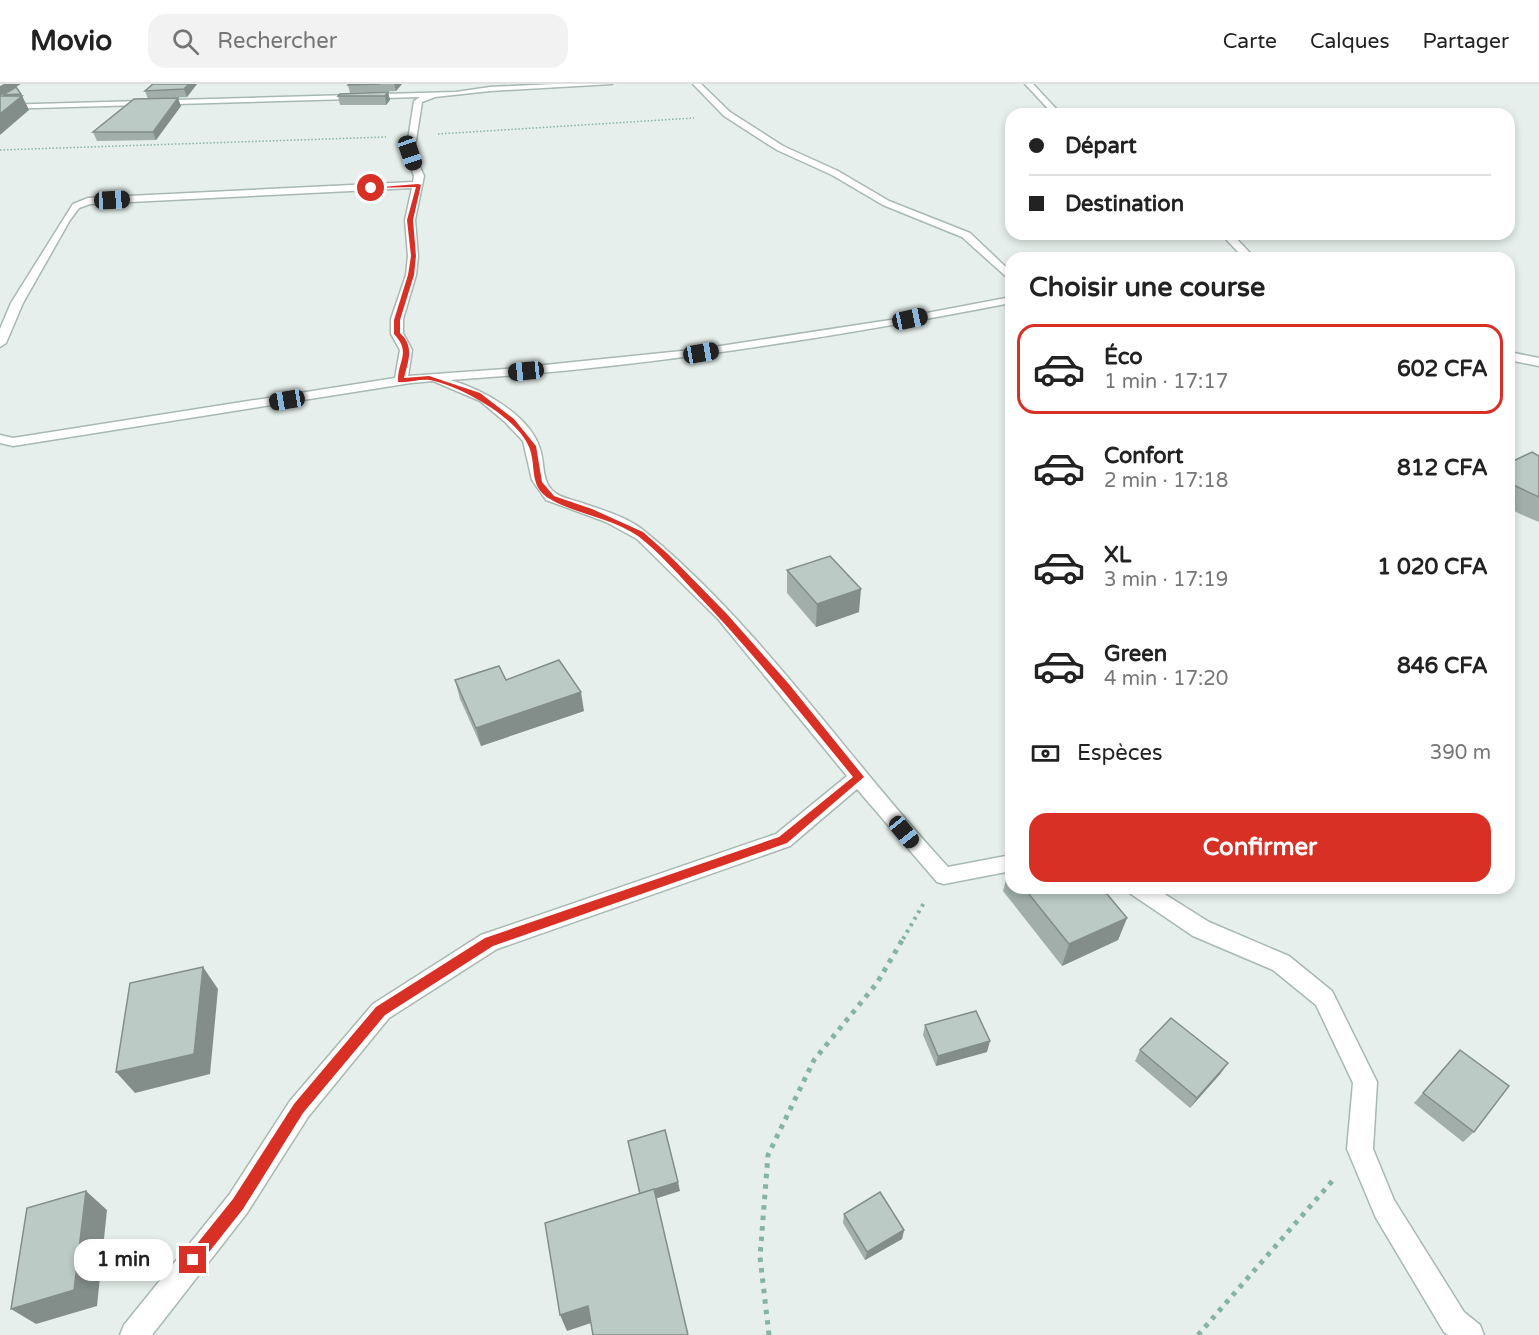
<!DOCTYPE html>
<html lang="fr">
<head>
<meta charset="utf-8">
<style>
	:root { --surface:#fff; --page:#f2f2f2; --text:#222; --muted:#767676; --line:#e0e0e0; --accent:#d93025 }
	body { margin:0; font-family:"Varela Round",sans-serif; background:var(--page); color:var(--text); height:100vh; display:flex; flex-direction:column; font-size:22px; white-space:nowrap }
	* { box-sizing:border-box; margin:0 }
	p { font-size:20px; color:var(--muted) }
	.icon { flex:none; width:33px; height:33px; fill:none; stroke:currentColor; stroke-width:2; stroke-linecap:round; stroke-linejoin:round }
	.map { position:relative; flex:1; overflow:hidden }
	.details { position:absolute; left:1005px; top:168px; width:510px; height:642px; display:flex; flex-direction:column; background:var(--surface); border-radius:18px; box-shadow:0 3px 9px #0003 }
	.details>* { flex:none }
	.hud { position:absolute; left:1005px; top:24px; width:510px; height:132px; border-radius:18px; box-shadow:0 3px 9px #0003; display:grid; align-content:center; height:132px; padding:0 24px; background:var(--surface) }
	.end { position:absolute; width:27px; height:27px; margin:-14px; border:8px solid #d93025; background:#fff; box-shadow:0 0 0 3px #fff }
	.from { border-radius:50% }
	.bubble { position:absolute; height:42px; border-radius:18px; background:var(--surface); box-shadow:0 3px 9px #0003; font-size:20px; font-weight:700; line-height:42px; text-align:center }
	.car { position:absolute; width:18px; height:36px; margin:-18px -9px; border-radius:8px; box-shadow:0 0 4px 2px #0007; background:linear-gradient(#222 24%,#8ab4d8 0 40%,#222 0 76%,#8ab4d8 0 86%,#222 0) }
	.hud b { display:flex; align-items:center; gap:21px; height:57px; font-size:22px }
	.hud b+b { border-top:2px solid var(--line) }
	.hud i { width:15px; height:15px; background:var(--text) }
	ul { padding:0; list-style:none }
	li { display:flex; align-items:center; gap:18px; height:90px; margin:0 12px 9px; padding:0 12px; border:3px solid transparent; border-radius:18px }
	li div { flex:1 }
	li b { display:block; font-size:22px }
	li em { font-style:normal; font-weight:700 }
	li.on { border-color:var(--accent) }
	li>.icon { width:54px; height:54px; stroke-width:1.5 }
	h2 { padding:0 24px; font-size:27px; line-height:72px }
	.pay { display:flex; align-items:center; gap:15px; height:66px; padding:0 24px; font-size:22px }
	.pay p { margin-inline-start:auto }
	.button { display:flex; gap:12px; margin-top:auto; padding:12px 24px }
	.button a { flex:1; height:69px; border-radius:18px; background:var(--accent); color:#fff; font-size:24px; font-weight:700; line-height:69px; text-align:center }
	header { display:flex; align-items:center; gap:36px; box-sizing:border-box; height:84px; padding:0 30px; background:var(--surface); border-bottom:2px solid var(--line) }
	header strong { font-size:28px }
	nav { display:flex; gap:33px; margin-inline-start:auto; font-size:21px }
	.search { width:420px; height:54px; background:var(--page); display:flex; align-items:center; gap:15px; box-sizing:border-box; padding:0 21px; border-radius:18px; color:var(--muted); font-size:22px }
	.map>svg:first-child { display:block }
</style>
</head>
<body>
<header>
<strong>Movio</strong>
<div class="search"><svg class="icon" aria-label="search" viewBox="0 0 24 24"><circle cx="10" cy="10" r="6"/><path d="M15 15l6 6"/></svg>Rechercher</div>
<nav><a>Carte</a><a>Calques</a><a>Partager</a></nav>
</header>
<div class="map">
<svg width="1539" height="1251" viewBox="0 0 1539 1251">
	<rect width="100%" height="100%" fill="#e6efeb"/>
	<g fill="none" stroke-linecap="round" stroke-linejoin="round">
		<g stroke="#a8b8b2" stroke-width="3">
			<g id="street">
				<path d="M554 0H612L490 7 435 13 422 18 414 69 424 92 415 136 418 172 416 191 403 235V249L412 266 408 292 505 285 701 265 890 236 1011 213V219C825 255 639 284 450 296 482 305 530 331 540 365 545 379 541 397 554 408 561 414 570 415 579 418 602 426 629 433 648 450 763 546 847 674 948 783L1011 771V787L944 800 937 798 857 705 790 762 497 865 389 934 308 1033 247 1129 152 1251H120L124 1241 229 1111 290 1017 373 920 481 851 776 750 847 692 718 535 637 455 606 438 546 416 532 396 523 357 504 337 480 317 433 297 411 299 13 362 0 359V351L13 354 395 294 400 266 391 250V235L406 191 408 172 405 136 412 104 90 120 79 124 70 136 23 219 6 259 0 263V245L11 219 73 120 88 114 413 98 414 92 406 69 414 17 420 13 0 25V21L456 8 490 3Z"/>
				<polygon points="693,0 701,0 730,28 783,62 838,87 889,117 970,149 1011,188 1011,197 962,153 883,121 832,91 777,66 724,32"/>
				<polygon points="1025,0 1033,0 1061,30 1053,30"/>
				<polygon points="1221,150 1232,150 1250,169 1246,174 1236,174 1239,169"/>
				<polygon points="1509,268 1539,274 1539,282 1509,276"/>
				<polygon points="1128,804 1155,804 1209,838 1289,872 1332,907 1377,998 1373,1065 1394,1116 1464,1228 1480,1241 1484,1251 1448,1251 1444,1248 1376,1134 1347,1065 1353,999 1316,921 1273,886 1193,852 1131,810"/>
			</g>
		</g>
		<g stroke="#86b3a5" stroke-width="1.5" stroke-dasharray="1.5 2" stroke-linecap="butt">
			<polyline points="438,50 694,34"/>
			<polyline points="0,66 386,53"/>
		</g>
		<polyline stroke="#86b3a5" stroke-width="4" stroke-dasharray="3 4.5" stroke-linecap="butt" points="903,855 925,817"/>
		<g stroke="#86b3a5" stroke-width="5" stroke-dasharray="4.5 6" stroke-linecap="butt">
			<polyline points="769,1251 760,1173 768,1071 814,976 877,899 904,853"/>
			<polyline points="1198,1251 1334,1095"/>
		</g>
		<use href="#street" fill="#fff" fill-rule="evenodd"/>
	</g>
	<g fill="#a1aea9">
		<polygon points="153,0 197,0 187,13 148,15 145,7"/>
		<polygon points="349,0 402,0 396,7 350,9 348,1"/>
		<polygon points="388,8 390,16 386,21 340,21 338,12"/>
		<polygon points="21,10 29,26 4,12 3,11"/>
		<polygon points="181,22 156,56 97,57 93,48"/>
		<polygon points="1539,372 1539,438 1520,430 1509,424 1509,379"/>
		<polygon points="787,486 859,528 816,543 787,509"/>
		<polygon points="455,596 506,596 584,627 481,662 460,615"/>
		<polygon points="1011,784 1011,804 1102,804 1127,834 1118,856 1062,882 1003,807 1009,785"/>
		<polygon points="925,941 987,968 936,982 923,951"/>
		<polygon points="1140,966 1221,989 1190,1024 1135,977"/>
		<polygon points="1460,966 1474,1048 1463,1058 1414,1019"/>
		<polygon points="844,1130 904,1146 902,1155 865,1176 843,1139"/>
	</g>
	<g fill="#838d89">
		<polygon points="4,0 21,0 0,12 0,2"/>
		<polygon points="189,0 197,0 187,13 184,5"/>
		<polygon points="394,0 402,0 396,7"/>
		<polygon points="388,8 390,16 386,21 385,12"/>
		<polygon points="22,12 29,26 0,51 0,30"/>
		<polygon points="178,14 181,22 156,56 153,48"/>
		<polygon points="861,505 859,528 816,543 817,520"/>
		<polygon points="581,608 584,627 481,662 476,644"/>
		<polygon points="1127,834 1118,856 1062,882 1069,860"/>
		<polygon points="203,883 218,905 210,990 135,1009 116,988"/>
		<polygon points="990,957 987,968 936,982 938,972"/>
		<polygon points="1228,979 1221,989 1190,1024 1197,1014"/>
		<polygon points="678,1098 680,1107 642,1119 640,1110"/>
		<polygon points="86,1107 107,1126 97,1222 36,1240 11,1225"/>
		<polygon points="904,1146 902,1155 865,1176 867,1168"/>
		<polygon points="588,1222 594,1238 567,1247 560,1231"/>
	</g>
	<g fill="#bbcac4" stroke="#838d89" stroke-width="1.5">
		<polygon points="153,0 189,0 184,5 145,7"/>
		<polygon points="349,0 380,0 348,1"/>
		<polygon points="16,3 21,10 3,11"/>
		<polygon points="388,8 385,12 338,12 340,10"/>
		<polygon points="0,12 22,12 0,30"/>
		<polygon points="178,14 153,48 93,48 134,15"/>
		<polygon points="1532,368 1539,372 1539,413 1509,399 1509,379"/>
		<polygon points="830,472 861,505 817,520 787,486"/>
		<polygon points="559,576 581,608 476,644 455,596 499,582 506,596"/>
		<polygon points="1024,804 1102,804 1127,834 1069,860"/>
		<polygon points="203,883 194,970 116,988 130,899"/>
		<polygon points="976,927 990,957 938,972 925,941"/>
		<polygon points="1171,934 1228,979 1197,1014 1140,966"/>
		<polygon points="1460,966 1509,1002 1474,1048 1423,1009"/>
		<polygon points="665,1046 678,1098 640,1110 628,1057"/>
		<polygon points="654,1105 688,1251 593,1251 588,1222 560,1231 545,1139"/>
		<polygon points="86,1107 74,1206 11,1225 27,1124"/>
		<polygon points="880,1108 904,1146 867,1168 844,1130"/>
	</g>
	<path fill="#d93025" d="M418 100 421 101 413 136 416 172 414 191 400 236V249C415 263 408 277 404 294L429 292 480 309 514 335 536 362 542 398 554 412 592 425 643 448 669 471 726 529 788 599 864 693 787 759 493 862 385 931 303 1029 243 1125 198 1182 193 1184 188 1182 186 1176 188 1171 233 1115 294 1020 376 923 485 854 779 753 853 693C801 629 750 565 693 506 676 488 658 467 638 452 612 434 575 430 550 415 528 403 537 382 529 363 517 333 460 302 430 296 419 295 408 299 398 298 397 277 412 269 394 250V236L408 191 411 172 407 136 416 103 369 104Z"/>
</svg>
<i class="end from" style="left:371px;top:104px"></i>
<i class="end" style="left:193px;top:1176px"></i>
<div class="bubble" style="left:74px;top:1155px;width:99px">1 min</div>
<i class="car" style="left:410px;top:69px;rotate:161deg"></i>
<i class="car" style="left:112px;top:116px;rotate:87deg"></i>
<i class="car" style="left:910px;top:235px;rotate:78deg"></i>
<i class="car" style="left:701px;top:269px;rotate:80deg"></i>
<i class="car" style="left:526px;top:287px;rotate:264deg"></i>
<i class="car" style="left:287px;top:316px;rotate:261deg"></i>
<i class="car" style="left:904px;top:748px;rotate:141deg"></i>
<div class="hud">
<b><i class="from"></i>Départ</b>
<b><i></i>Destination</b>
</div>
<section class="details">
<h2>Choisir une course</h2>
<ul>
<li class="on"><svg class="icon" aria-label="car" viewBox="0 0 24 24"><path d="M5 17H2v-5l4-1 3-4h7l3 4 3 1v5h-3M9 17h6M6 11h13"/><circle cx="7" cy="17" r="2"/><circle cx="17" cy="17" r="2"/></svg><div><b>Éco</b><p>1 min · 17:17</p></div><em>602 CFA</em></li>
<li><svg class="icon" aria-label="car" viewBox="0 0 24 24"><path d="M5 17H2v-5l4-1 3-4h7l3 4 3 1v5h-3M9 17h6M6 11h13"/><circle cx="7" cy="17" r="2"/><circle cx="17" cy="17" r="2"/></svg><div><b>Confort</b><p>2 min · 17:18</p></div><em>812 CFA</em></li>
<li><svg class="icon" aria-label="car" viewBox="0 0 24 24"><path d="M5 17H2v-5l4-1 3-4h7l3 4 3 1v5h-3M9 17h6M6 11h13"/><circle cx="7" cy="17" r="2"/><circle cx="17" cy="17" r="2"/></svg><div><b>XL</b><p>3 min · 17:19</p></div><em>1 020 CFA</em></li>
<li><svg class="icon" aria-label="car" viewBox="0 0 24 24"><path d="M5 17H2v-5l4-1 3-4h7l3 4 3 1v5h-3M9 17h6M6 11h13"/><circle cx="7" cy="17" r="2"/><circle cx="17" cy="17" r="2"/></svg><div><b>Green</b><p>4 min · 17:20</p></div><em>846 CFA</em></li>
</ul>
<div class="pay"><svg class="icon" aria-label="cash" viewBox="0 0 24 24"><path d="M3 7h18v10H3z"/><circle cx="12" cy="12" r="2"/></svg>Espèces<p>390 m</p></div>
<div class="button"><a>Confirmer</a></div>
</section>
</div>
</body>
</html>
